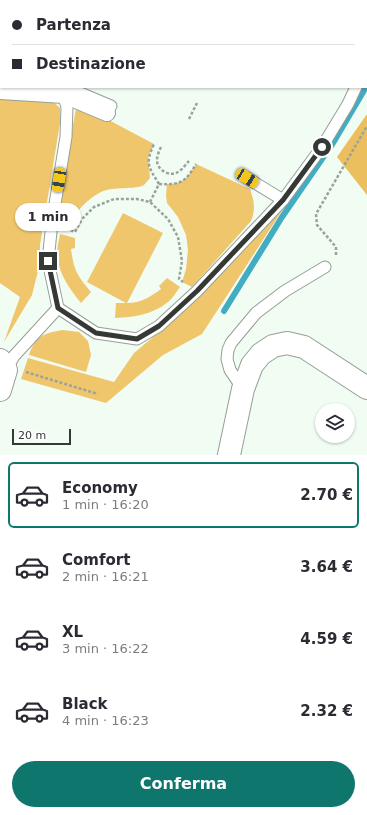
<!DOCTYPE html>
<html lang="it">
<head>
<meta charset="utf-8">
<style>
	:root { --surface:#fff; --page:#f2f2f3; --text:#2b2b33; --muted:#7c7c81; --line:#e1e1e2; --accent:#0f766e }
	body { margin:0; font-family:"DejaVu Sans",sans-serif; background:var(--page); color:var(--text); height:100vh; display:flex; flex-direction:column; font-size:15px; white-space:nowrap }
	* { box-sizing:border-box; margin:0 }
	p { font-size:13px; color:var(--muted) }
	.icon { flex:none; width:22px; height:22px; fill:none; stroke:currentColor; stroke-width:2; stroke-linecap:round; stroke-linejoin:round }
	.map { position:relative; height:455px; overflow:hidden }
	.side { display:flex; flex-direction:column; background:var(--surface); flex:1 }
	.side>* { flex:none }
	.guide { position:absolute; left:0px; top:0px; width:367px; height:88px; box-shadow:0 1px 3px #0004; display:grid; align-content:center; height:88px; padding:0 12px; background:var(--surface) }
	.controls { position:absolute; left:315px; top:403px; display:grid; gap:8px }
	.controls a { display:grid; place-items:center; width:40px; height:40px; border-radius:50%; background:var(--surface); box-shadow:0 1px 3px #0004; font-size:20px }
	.scale { position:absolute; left:12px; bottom:10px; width:59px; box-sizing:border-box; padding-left:4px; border:2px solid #343935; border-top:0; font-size:11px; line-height:14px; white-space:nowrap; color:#343935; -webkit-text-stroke:3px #fff; paint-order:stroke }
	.end { position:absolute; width:18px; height:18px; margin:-9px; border:5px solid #343935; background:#fff; box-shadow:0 0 0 2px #fff }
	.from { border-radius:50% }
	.bubble { position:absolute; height:28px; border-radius:14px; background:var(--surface); box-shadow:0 1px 3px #0004; font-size:13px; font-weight:600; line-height:28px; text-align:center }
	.car { position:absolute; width:12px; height:24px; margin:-12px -6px; border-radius:5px; box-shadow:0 0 3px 1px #0007; background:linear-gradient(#f5c518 24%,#345 0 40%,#f5c518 0 76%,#345 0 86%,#f5c518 0) }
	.guide b { display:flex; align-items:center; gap:14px; height:38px; font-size:15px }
	.guide b+b { border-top:1px solid var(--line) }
	.guide i { width:10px; height:10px; background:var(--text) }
	ul { padding:7px 0 0; list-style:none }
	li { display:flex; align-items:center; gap:12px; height:66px; margin:0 8px 6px; padding:0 4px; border:2px solid transparent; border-radius:6px }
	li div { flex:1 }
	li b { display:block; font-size:15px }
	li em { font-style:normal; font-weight:600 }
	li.active { border-color:var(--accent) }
	li>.icon { width:36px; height:36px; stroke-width:1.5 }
	.primary-button { display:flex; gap:8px; margin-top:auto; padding:8px 12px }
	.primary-button a { flex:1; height:46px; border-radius:24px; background:var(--accent); color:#fff; font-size:16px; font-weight:600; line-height:46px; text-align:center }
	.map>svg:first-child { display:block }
</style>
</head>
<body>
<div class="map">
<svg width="367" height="455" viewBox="0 0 367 455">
	<rect width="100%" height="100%" fill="#f1fcf2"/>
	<g fill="#f0c66d">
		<polygon points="0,96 50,99 60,108 60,123 40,245 40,263 32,295 4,342 20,297 0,283"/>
		<path d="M76 108 105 118 154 144 148 157 150 178C148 180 146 183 144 185 136 190 113 186 101 192 89 198 81 207 73 217L59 207Z"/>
		<path d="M196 164 250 189C254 201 256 209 251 221L192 287 182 282 186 269 188 250 186 235 178 217 167 203 166 195 167 184C184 184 188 178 196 164Z"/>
		<polygon points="287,203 202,334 163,355 106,403 21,379 28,358 114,382 134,353 177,317"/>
		<path d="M123 213 163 233 127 303C141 303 150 297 161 289L159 286 167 278 180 287C176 292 173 298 168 302 152 315 134 317 115 318L116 303H126L87 282Z"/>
		<path d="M60 234 75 238V248L71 249C74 271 77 275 91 292L81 303C69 288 58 273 57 253 57 247 59 240 60 234Z"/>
		<path d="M63 330 79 332 88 341 91 355 86 372 29 355C35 336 44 333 63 330Z"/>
	</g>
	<polygon fill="#ebbe5e" points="367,114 367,195 337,157"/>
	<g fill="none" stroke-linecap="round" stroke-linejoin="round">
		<polyline stroke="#42acc2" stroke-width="6" points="224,311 282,217 333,143 366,87"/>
		<g stroke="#959f96" stroke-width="13">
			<g id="service">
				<polyline points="54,0 54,1"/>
				<polyline points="96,0 96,1"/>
				<polyline points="355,0 356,1"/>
				<polyline points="366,24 366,65"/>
				<polyline points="0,82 1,82"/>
				<polyline points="66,87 111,106"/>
				<polyline points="62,91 67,107 66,137 52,222 48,261 58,308 96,333 137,339 159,326 197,291 283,200 322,147 348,104 356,87"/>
				<polyline points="247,178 283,200"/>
				<polyline points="6,370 14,356 58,308"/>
				<polyline points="243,389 230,370 227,359 228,350 231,343 256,313 285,291 325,267"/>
			</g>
		</g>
		<g stroke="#959f96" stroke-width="18">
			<polyline id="pedestrian" points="0,91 64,95 107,113"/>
		</g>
		<g stroke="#959f96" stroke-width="24">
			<g id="minor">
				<polyline points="0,360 2,362 6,370 0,390"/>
				<polyline points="229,455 243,389 252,365 261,354 273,346 287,343 304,347 367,388"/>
			</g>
		</g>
		<g stroke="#9aa39b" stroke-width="2.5" stroke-dasharray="3 2" stroke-linecap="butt">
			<polyline points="189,119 197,103"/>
			<path d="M161 147C159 151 157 156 157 160 157 170 169 177 178 172 182 170 186 164 189 161"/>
			<path d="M159 184C180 185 185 183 196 164"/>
			<path d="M150 202 159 184C148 166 145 164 154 144"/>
			<polyline points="66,228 75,232 82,219 94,207 114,199 137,199 150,202 168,219 178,237 182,261 179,279 183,282"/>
			<polyline points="336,255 336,247 317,225 316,214 367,126"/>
			<polyline points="26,372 98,394"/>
		</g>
		<use href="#service" stroke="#fff" stroke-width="11"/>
		<use href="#pedestrian" stroke="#fff" stroke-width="16"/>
		<use href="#minor" stroke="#fff" stroke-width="22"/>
	</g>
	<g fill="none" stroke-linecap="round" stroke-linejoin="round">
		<polyline stroke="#343935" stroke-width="5" points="48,261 58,308 96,333 137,339 159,326 197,291 283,200 322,147"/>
	</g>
</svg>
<div class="controls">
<a><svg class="icon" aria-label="layers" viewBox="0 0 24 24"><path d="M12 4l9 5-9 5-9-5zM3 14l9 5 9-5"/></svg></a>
</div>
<div class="scale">20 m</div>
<i class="end from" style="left:322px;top:147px"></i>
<i class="end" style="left:48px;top:261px"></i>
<div class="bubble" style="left:15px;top:203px;width:66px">1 min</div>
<i class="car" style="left:247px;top:178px;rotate:122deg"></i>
<i class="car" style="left:59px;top:180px;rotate:189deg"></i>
<div class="guide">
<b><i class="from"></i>Partenza</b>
<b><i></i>Destinazione</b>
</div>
</div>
<section class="side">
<ul>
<li class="active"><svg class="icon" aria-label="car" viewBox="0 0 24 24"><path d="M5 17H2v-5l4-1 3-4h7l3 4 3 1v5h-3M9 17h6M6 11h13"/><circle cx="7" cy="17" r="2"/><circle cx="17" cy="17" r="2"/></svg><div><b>Economy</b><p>1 min · 16:20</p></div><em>2.70 €</em></li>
<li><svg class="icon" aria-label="car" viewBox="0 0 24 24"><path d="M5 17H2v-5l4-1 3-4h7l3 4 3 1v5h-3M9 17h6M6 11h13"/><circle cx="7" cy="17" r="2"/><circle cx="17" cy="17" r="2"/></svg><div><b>Comfort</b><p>2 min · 16:21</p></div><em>3.64 €</em></li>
<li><svg class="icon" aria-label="car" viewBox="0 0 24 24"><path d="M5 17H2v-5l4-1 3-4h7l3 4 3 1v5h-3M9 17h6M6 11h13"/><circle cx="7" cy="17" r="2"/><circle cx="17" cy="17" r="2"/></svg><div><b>XL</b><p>3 min · 16:22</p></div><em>4.59 €</em></li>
<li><svg class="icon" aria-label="car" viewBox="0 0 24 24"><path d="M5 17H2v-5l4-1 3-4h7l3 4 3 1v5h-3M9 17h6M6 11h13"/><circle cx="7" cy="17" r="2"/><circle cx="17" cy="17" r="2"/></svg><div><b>Black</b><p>4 min · 16:23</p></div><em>2.32 €</em></li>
</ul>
<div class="primary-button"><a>Conferma</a></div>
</section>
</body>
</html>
